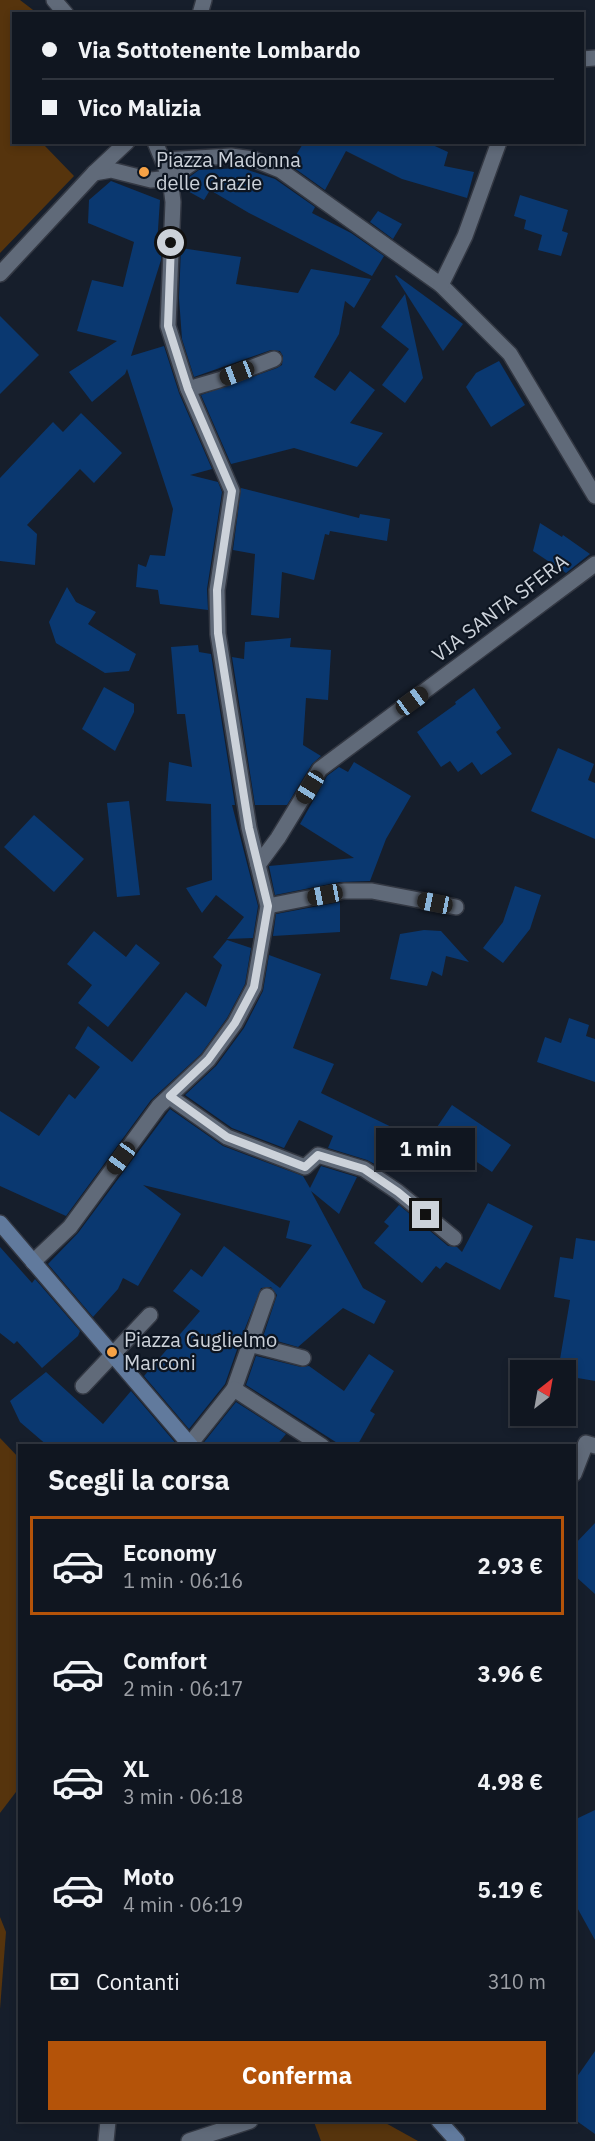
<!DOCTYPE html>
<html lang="it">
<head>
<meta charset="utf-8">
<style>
	:root { --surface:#101620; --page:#1e232d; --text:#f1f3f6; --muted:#9c9fa5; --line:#30353e; --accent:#b45309 }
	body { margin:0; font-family:"IBM Plex Sans",sans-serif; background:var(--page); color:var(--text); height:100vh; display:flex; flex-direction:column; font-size:22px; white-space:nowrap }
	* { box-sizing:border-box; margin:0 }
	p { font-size:20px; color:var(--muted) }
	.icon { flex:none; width:33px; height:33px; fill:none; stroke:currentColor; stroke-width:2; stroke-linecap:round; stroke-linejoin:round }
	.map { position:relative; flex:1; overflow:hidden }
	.drawer { position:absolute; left:18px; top:1444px; width:558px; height:678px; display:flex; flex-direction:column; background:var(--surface); border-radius:0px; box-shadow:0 3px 9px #0003,0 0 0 2px var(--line) }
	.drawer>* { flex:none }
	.hud { position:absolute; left:12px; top:12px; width:572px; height:132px; border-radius:0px; box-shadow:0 3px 9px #0003,0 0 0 2px var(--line); display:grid; align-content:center; height:132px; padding:0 30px; background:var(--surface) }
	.needle { width:39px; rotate:31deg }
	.fabs { position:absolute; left:510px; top:1360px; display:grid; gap:12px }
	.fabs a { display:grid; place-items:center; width:66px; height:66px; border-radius:0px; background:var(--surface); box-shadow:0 3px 9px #0003,0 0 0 2px var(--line); font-size:30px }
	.end { position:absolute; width:27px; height:27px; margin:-14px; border:8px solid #ccd2da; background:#111; box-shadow:0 0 0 3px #111 }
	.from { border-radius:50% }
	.bubble { position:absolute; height:42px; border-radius:0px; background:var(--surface); box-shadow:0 3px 9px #0003,0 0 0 2px var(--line); font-size:20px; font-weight:800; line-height:42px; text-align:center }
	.car { position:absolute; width:18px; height:36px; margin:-18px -9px; border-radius:8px; box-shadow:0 0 4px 2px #0007; background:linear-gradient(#222 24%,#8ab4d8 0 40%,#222 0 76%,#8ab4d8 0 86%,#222 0) }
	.hud b { display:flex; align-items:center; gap:21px; height:57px; font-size:22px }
	.hud b+b { border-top:2px solid var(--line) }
	.hud i { width:15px; height:15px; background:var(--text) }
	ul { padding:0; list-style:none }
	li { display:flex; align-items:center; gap:18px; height:99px; margin:0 12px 9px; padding:0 18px; border:3px solid transparent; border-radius:0px }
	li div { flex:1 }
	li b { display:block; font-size:22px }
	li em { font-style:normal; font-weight:800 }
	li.selected { border-color:var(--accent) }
	li>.icon { width:54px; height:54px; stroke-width:1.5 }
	h2 { padding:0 30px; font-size:27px; line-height:72px }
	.pay { display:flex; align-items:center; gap:15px; height:66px; padding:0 30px; font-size:22px }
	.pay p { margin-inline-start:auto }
	.action { display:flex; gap:12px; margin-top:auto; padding:12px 30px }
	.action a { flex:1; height:69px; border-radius:0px; background:var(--accent); color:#fff; font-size:24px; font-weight:800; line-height:69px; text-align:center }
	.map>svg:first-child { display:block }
</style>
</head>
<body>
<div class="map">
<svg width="595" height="2141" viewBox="0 0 595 2141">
	<rect width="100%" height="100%" fill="#161e2b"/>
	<g fill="#56340d">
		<polygon points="0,0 20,0 37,13 14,14 14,142 45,143 45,146 74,176 0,253"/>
		<polygon points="0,1438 20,1459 19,1788 0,1813"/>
		<polygon points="0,1917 6,1932 0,2009"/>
		<polygon points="317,2121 382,2121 418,2141 321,2141 314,2122"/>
	</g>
	<g fill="#0a3870">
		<polygon points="304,142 426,142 448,152 444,166 474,172 467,198 402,179 346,151 325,190 290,165"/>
		<polygon points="242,168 275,179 315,207 312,213 351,233 384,256 372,276 249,213 210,190 204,200 184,189 190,179 188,178 199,170"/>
		<polygon points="111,181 160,200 157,244 162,245 161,260 131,356 164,346 179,393 212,469 190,475 218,482 222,492 207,589 208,610 160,604 158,590 136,587 138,564 146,567 150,555 165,556 173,509 127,369 125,374 92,402 69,372 117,341 77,331 92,280 123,287 134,242 88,223 89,200"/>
		<polygon points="520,195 568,210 562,231 568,233 561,256 538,250 542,235 524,229 526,220 514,216"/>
		<polygon points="378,211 402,224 393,239 370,222"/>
		<polygon points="181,248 241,257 236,284 298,293 311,269 371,279 354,308 345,301 339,334 314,377 335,391 350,371 375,390 350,423 383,433 357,467 294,448 231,464 201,395 277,368 282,365 283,356 280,351 271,350 194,377 182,339 179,298"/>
		<polygon points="396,275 463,324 443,351 395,276"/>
		<polygon points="405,294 423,378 405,403 382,385 409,349 381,327"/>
		<polygon points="0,316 39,355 0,394"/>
		<polygon points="499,361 525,405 491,427 466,387 476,373"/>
		<polygon points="81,413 122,453 94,483 80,469 27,525 37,534 35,565 0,561 0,478 53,422 63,432"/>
		<polygon points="241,488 359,518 360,514 390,519 387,541 330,531 329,535 325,534 314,580 282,572 279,618 251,615 255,554 233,550"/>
		<polygon points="540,523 562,537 563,535 590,554 566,573 533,551"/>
		<polygon points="67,587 76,602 96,612 88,624 136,654 129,671 105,673 56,643 49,622"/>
		<polygon points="291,638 290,647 331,650 328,700 306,698 303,745 321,756 312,764 287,805 255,805 232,657 244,659 245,642"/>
		<polygon points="198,645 199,652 211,654 235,805 232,805 258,906 253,938 227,939 244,917 216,895 202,913 186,888 212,880 211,804 166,801 169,762 192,767 185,714 177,714 171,647"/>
		<polygon points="104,687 134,704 134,712 115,751 82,729"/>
		<polygon points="474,688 501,728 496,732 512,754 481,775 472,762 458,772 450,761 441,767 417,732 456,704 455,702"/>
		<polygon points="558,748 594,764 588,780 595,783 595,839 531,811"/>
		<polygon points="354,762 411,796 386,839 370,881 340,882 275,895 269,866 354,858 300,824 327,776 339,767 348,772"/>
		<polygon points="129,801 140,895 117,897 107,803"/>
		<polygon points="34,815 84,859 54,892 4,847"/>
		<polygon points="515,886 541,895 530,929 503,963 483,948 503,922"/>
		<polygon points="340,902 340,932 273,936 276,914"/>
		<polygon points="424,930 441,931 469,962 446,956 442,976 432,971 427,986 390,979 400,934"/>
		<polygon points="94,931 126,957 136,944 160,963 108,1027 78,1003 92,985 67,964"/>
		<polygon points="227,940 251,948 245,984 227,1018 201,1054 151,1100 66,1216 0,1186 0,1111 39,1136 69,1094 75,1099 100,1067 75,1048 88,1026 132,1062 186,992 206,1007 222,965 213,957"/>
		<polygon points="269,955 321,974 293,1048 334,1064 321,1093 406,1134 388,1171 367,1160 328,1148 333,1136 299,1120 284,1148 232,1128 185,1095 216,1066 244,1028 263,991"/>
		<polygon points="569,1018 589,1025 586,1036 595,1039 595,1082 537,1062 545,1037 561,1043"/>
		<polygon points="452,1105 511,1145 492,1172 433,1133"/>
		<polygon points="170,1109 223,1146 303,1176 310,1188 321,1166 357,1177 339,1214 311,1191 363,1288 386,1301 374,1324 343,1308 298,1347 263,1337 277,1295 271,1287 261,1288 240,1341 225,1384 189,1429 144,1376 200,1311 173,1291 191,1269 202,1277 224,1246 280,1288 312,1245 286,1238 290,1221 143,1185 181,1214 138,1286 123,1278 118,1289 93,1317 48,1264 78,1233"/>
		<polygon points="488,1203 533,1226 500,1290 446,1262 440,1269 436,1266 422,1283 374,1243 389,1226 384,1222 399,1205 448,1246 457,1247 462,1252"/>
		<polygon points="576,1238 595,1241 595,1381 566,1376 566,1371 558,1371 570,1300 554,1297 560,1257 573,1259"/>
		<polygon points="0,1247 32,1283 35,1279 80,1331 78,1336 42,1368 17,1341 14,1344 0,1333"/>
		<polygon points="369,1354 394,1371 370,1411 375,1414 357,1446 342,1446 246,1385 256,1356 301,1367 309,1366 344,1391"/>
		<polygon points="46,1372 103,1424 131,1391 178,1446 48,1446 20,1422 10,1401"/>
		<polygon points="236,1402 286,1434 276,1446 201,1446"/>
		<polygon points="595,1523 595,1594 574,1575 574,1545"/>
		<polygon points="595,1810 595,1940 574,1902 574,1820"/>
		<polygon points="595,2051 595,2134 574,2119 574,2081"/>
	</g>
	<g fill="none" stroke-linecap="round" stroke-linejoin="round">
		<g stroke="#333843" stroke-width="18">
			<g id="service">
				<polyline points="106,2141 108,2121"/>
				<polyline points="189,2141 250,2121"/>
			</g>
		</g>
		<g stroke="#333843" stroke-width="18">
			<g id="minor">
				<polyline points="54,0 66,14"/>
				<polyline points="200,14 204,0"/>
				<polyline points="582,59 595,58"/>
				<polyline points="164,160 231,156 253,159 280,170 441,285 510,354 595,496"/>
				<polyline points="94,173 111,170 151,180 170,178 198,159"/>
				<polyline points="0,274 94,173 127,142"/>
				<polyline points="441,285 465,236 499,142"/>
				<polyline points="188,389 219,380 274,359"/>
				<polyline points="258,865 278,838 320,769 595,564"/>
				<polyline points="268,906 344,891 372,891 456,907"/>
				<polyline points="170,1097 227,1137 305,1167 318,1155 364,1169 398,1192 454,1238"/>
				<polyline points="33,1262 70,1227 159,1106 208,1060 235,1023 254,987 268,906 249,828 218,634 217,590 232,491 188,389 168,326 173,202 170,178 155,142"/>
				<polyline points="249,1344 303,1358"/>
				<polyline points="83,1386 150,1315"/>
				<polyline points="234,1389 267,1296"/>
				<polyline points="190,1444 234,1389 322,1446"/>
				<polyline points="574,1474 586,1443 595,1446"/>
			</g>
		</g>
		<g stroke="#333843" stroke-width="18">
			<g id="secondary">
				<polyline points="0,1223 191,1446"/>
				<polyline points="439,2121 457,2141"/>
			</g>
		</g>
		<use href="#service" stroke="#606a79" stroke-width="15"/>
		<use href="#minor" stroke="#606a79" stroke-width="15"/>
		<use href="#secondary" stroke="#617a9d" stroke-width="15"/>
	</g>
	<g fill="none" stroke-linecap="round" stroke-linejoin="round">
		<polyline stroke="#ccd2da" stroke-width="8" points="171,243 168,326 188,389 232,491 217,590 218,633 249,828 268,906 254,987 235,1023 208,1060 170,1096 227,1137 305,1167 318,1155 364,1169 398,1192 426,1215"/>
	</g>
	<g fill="#f6a246" stroke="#0d1521" stroke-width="2">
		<circle cx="144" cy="172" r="6"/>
		<circle cx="112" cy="1352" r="6"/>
	</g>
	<g text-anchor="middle" stroke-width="4.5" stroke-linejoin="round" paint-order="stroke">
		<g font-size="20" fill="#ccd2da" stroke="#0d1521" text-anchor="start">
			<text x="156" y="167">Piazza Madonna<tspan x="156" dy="23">delle Grazie</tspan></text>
			<text x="124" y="1347">Piazza Guglielmo<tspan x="124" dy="23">Marconi</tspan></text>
		</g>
		<g font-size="20" fill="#ccd2da" stroke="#0d1521">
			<text transform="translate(500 608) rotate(-37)" y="7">VIA SANTA SFERA</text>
		</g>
	</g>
</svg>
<div class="fabs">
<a><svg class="needle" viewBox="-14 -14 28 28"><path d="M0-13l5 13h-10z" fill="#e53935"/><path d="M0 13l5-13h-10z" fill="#9c9fa5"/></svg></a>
</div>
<i class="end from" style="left:171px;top:243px"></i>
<i class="end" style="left:426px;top:1215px"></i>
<div class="bubble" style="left:376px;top:1128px;width:99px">1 min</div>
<i class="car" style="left:237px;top:373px;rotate:249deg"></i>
<i class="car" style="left:412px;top:701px;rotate:54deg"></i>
<i class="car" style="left:310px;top:787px;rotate:212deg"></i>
<i class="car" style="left:325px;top:895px;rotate:259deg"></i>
<i class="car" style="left:435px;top:903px;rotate:281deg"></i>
<i class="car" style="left:121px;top:1158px;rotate:216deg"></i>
<div class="hud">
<b><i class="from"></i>Via Sottotenente Lombardo</b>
<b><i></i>Vico Malizia</b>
</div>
<section class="drawer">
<h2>Scegli la corsa</h2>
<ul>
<li class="selected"><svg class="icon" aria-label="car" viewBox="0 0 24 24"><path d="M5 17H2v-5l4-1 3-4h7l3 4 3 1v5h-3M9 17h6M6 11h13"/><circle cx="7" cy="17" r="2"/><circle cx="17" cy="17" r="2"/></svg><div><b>Economy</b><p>1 min · 06:16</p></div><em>2.93 €</em></li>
<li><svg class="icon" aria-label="car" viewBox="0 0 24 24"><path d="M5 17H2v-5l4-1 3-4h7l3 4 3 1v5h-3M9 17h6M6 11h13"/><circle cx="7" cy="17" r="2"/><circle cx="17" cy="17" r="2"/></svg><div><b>Comfort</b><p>2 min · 06:17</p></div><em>3.96 €</em></li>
<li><svg class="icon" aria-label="car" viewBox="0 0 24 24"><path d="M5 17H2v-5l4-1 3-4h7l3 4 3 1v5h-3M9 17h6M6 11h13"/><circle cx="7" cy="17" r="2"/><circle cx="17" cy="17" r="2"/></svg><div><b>XL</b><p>3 min · 06:18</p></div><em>4.98 €</em></li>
<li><svg class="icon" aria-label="car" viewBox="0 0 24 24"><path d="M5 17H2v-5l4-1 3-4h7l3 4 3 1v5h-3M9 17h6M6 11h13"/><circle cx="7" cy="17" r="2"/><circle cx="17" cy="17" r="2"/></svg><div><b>Moto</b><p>4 min · 06:19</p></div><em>5.19 €</em></li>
</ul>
<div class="pay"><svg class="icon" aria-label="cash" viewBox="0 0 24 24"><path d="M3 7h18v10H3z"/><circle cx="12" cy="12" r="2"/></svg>Contanti<p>310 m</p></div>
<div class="action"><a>Conferma</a></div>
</section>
</div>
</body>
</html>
